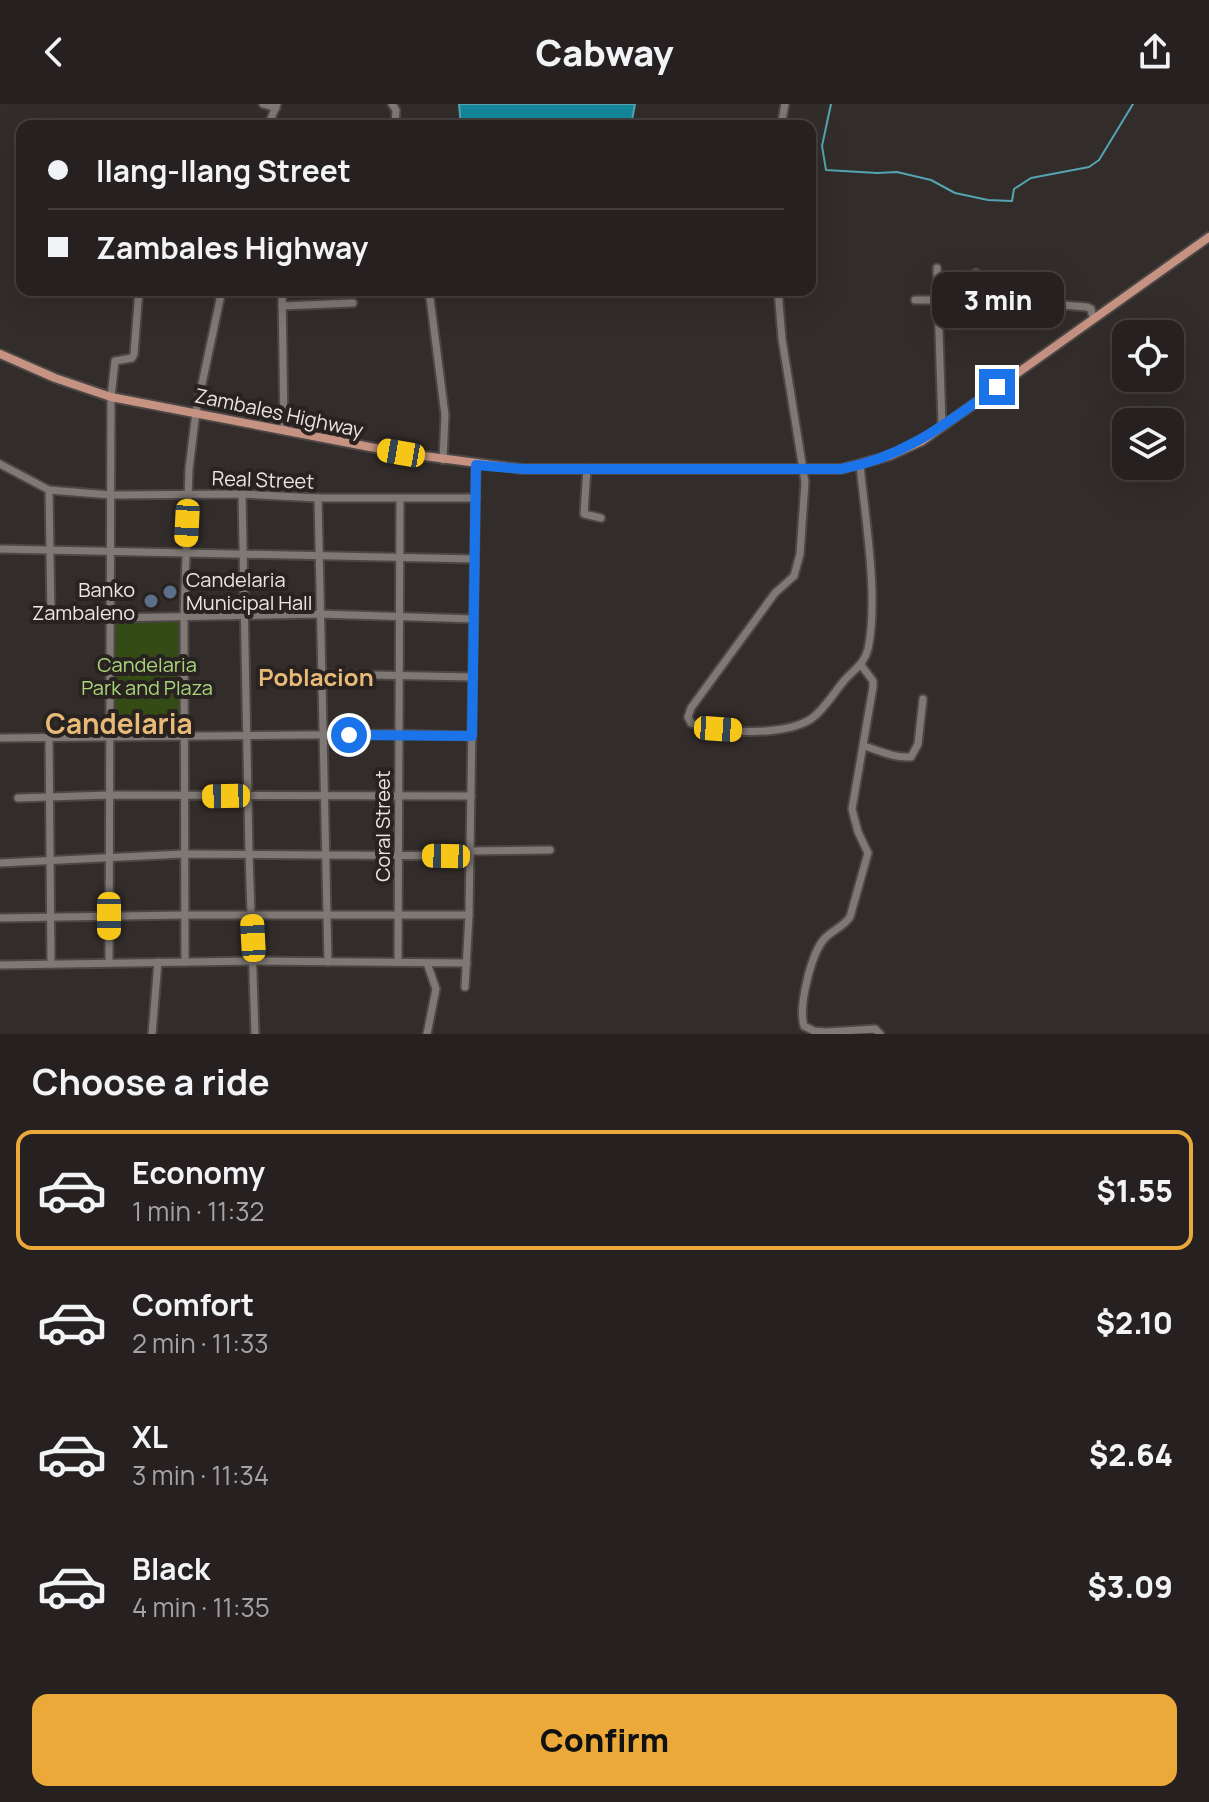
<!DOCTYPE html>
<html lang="en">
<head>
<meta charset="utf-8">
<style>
	:root { --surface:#262120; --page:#322e2d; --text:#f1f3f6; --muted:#a4a3a5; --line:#423e3e; --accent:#eba93a }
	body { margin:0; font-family:Manrope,sans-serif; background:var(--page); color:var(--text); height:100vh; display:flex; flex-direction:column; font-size:30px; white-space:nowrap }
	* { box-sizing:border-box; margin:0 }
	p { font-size:26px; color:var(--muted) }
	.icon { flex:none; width:44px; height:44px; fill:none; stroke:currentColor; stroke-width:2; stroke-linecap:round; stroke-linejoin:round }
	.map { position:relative; height:930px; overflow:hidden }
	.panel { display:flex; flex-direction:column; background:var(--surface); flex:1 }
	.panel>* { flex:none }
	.hud { position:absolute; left:16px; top:16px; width:800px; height:176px; border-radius:16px; box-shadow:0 8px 32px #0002,0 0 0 2px var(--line); display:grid; align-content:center; height:176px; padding:0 32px; background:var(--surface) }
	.tools { position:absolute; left:1112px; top:216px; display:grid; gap:16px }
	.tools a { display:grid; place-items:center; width:72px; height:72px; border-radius:16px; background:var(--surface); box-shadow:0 8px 32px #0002,0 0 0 2px var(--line); font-size:40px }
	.end { position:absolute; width:36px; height:36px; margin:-18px; border:10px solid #1a73e8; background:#fff; box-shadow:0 0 0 4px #fff }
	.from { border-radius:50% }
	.bubble { position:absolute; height:56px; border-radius:16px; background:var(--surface); box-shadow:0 8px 32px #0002,0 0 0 2px var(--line); font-size:26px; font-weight:800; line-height:56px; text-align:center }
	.car { position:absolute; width:24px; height:48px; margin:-24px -12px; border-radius:10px; box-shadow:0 0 6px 2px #0007; background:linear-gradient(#f5c518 24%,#345 0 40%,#f5c518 0 76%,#345 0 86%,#f5c518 0) }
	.hud b { display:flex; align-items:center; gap:28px; height:76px; font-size:30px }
	.hud b+b { border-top:2px solid var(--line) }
	.hud i { width:20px; height:20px; background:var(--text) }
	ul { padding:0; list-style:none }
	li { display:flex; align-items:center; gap:24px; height:120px; margin:0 16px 12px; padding:0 16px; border:4px solid transparent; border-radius:16px }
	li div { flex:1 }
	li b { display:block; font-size:30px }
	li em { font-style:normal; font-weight:800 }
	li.current { border-color:var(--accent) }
	li>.icon { width:72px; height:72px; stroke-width:1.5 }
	h2 { padding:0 32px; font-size:36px; line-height:96px }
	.button { display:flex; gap:16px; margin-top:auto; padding:16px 32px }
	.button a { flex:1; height:92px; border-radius:16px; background:var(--accent); color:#111; font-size:32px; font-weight:800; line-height:92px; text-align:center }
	header { display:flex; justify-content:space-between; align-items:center; height:104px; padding:0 32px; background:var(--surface); font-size:36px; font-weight:800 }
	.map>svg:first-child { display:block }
</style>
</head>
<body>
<header><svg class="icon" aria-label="back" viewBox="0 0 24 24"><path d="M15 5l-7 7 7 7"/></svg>Cabway<svg class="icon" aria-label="share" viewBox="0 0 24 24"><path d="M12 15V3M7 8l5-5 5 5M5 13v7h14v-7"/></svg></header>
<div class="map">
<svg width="1209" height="930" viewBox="0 0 1209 930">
	<rect width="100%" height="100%" fill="#322c2a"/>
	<polygon fill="#344b16" points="114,515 180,515 180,629 115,629"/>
	<polygon fill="#14889b" stroke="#54a4b1" stroke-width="2" points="459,0 635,0 631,22 461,22"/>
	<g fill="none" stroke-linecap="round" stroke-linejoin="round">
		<polyline stroke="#54a4b1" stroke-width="2" points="831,0 822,42 826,66 877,69 897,68 931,76 955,89 988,96 1012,97 1014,85 1031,74 1089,63 1099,56 1133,0"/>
		<g stroke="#4c4745" stroke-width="11">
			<g id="minor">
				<polyline points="263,0 276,4"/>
				<polyline points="392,0 396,6 395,22"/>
				<polyline points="268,22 277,0"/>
				<polyline points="781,22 785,0"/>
				<polyline points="937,164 942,322"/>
				<polyline points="976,169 976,183 988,195 1087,203 1091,205 1093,214"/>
				<polyline points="282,186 284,325"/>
				<polyline points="429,186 445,311 443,356"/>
				<path d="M778 186 782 235 805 378 800 450 794 472 775 489 691 604 688 613 691 619C720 630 784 632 811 615 824 606 833 590 843 578 853 566 864 561 868 545 879 494 865 414 860 361"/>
				<polyline points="915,196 938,196"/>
				<polyline points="282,202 353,199"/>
				<polyline points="0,360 49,386 51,513 111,514 320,510 474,515"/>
				<polyline points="587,364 584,410 601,414"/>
				<polyline points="49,386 111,391 242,390 318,394 476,394"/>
				<polyline points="242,390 249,749 255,930"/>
				<polyline points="318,394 328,858"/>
				<polyline points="0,445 474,455"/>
				<path d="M861 561 873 577V583L852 705 858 728 868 749 850 813C843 823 833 826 825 834 811 849 798 903 804 922L814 927 826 928 875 925 880 930"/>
				<polyline points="322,570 473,573"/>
				<polyline points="49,633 51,860"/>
				<polyline points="0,634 399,630 472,632"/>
				<path d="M864 642C881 647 893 654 911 653L918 640 923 595"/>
				<polyline points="18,694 110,691 471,692"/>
				<polyline points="470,747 550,746"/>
				<polyline points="0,759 183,750 470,752"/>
				<polyline points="0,814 184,811 469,811"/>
				<polyline points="109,858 111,293 115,257 132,254 134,250 139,186"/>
				<polyline points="185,858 184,512 189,365 196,308 222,186"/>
				<polyline points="398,858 400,394"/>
				<polyline points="427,859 436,885 427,930"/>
				<polyline points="0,861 254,857 467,859"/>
				<polyline points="465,883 469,811 476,361"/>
				<polyline points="152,930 158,858"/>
			</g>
		</g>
		<g stroke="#4c4745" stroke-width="12">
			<polyline id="major" points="0,250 55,274 111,293 401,349 523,365 841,365 889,352 922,337 1209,133"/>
		</g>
		<use href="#minor" stroke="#7f7875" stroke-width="7"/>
		<use href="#major" stroke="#c69383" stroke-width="8"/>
	</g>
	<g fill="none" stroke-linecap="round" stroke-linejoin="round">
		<path stroke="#1a73e8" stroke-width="10" d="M349 631 472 632 476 361 523 365H841C903 354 947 319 997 283"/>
	</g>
	<g fill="#5c6f8a" stroke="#282220" stroke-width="3">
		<circle cx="170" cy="488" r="8"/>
		<circle cx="151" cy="497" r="8"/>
	</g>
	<g text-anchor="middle" stroke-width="8" stroke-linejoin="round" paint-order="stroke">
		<g font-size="20" fill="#eae6e5" stroke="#282220">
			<text transform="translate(279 309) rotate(12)" y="7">Zambales Highway</text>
			<text transform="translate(263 376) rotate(2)" y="7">Real Street</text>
			<text transform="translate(383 722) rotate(-90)" y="7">Coral Street</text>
		</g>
		<g font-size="20" fill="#eae6e5" stroke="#282220" text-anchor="start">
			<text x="186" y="483">Candelaria<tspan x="186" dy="23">Municipal Hall</tspan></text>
			<text x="135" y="493" text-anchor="end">Banko<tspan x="135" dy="23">Zambaleno</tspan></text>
		</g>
		<g font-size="20" fill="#abd57a" stroke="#282220">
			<text x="147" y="568">Candelaria<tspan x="147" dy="23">Park and Plaza</tspan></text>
		</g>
		<g font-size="24" font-weight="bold" fill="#e8ba77" stroke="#282220">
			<text x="316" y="582">Poblacion</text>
		</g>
		<g font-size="28" font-weight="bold" fill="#e8ba77" stroke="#282220">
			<text x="119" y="630">Candelaria</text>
		</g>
	</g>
</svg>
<div class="tools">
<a><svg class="icon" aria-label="locate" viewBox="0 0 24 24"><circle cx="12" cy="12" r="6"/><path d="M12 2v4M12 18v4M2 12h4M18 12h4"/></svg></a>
<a><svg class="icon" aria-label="layers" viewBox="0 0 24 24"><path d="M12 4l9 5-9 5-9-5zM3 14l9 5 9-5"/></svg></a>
</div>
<i class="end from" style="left:349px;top:631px"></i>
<i class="end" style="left:997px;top:283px"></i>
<div class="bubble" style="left:932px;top:168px;width:132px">3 min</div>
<i class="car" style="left:401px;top:349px;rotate:280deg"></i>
<i class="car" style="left:187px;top:419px;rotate:183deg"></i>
<i class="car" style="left:718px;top:625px;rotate:94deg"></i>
<i class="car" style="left:226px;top:692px;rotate:269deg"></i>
<i class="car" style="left:446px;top:752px;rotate:271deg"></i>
<i class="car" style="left:109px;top:812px;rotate:180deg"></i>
<i class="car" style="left:253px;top:834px;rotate:357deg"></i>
<div class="hud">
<b><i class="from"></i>Ilang-Ilang Street</b>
<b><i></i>Zambales Highway</b>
</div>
</div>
<section class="panel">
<h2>Choose a ride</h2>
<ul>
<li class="current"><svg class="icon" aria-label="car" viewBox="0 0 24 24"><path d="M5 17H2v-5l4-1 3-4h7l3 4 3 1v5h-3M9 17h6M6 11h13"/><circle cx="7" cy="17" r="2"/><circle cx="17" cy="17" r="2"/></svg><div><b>Economy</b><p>1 min · 11:32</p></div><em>$1.55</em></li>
<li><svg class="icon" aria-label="car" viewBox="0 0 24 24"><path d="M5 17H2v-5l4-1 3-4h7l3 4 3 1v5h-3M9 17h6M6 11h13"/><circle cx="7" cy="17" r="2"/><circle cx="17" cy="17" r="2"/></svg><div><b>Comfort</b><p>2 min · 11:33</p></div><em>$2.10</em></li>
<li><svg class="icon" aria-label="car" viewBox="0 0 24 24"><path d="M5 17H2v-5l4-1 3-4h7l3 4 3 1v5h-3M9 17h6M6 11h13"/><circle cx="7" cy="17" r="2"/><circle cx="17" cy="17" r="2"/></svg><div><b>XL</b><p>3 min · 11:34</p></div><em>$2.64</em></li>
<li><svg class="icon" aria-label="car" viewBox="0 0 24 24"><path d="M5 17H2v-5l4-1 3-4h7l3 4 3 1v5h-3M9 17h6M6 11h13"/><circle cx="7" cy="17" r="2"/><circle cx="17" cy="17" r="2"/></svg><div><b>Black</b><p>4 min · 11:35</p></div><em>$3.09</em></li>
</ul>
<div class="button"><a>Confirm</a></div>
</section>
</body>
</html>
